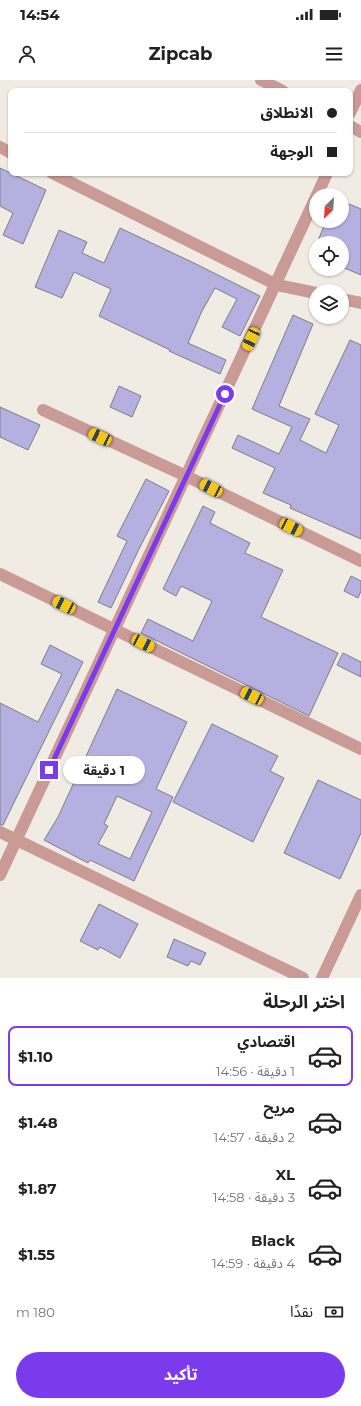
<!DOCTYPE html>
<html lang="ar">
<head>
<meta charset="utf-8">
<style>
	:root { --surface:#fff; --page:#f6f6f6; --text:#222; --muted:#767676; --line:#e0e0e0; --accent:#7c3aed }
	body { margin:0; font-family:Montserrat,"Noto Sans Arabic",sans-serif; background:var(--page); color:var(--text); direction:rtl; height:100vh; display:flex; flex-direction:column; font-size:15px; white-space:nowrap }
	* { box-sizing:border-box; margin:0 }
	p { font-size:13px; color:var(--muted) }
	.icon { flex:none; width:22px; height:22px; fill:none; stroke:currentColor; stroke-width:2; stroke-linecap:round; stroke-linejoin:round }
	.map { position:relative; height:898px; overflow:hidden; direction:ltr }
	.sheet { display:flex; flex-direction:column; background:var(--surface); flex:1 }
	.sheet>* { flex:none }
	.hud { position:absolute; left:8px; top:8px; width:345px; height:88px; border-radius:8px; box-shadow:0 1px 3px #0004; direction:rtl; display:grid; align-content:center; height:88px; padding:0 16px; background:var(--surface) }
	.needle { width:26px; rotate:205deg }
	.controls { position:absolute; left:309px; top:108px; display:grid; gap:8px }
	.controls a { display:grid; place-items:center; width:40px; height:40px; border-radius:50%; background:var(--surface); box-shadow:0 1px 3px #0004; font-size:20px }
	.end { position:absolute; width:18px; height:18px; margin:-9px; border:5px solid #7c3aed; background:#fff; box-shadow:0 0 0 2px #fff }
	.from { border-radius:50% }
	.bubble { position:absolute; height:28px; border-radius:14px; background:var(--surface); box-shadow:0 1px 3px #0004; font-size:13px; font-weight:700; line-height:28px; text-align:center; direction:rtl }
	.car { position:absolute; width:12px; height:24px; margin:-12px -6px; border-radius:5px; box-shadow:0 0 3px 1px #0007; background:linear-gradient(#f5c518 24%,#345 0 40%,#f5c518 0 76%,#345 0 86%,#f5c518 0) }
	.hud b { display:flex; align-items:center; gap:14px; height:38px; font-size:15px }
	.hud b+b { border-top:1px solid var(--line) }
	.hud i { width:10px; height:10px; background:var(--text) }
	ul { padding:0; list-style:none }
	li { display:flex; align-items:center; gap:12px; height:60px; margin:0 8px 6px; padding:0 8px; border:2px solid transparent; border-radius:8px }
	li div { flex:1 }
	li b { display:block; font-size:15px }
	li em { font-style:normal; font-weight:700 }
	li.current { border-color:var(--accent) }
	li>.icon { width:36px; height:36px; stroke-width:1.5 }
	h2 { padding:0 16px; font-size:18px; line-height:48px }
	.pay { display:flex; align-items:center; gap:10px; height:44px; padding:0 16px; font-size:15px }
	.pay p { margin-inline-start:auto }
	.button { display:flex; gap:8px; margin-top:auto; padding:8px 16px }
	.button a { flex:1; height:46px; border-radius:24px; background:var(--accent); color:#fff; font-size:16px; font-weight:700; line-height:46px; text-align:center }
	.status { display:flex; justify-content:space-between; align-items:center; height:28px; padding:0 20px; background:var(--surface); direction:ltr }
	.status svg { height:11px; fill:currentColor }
	header { display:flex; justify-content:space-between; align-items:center; height:52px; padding:0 16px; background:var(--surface); font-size:18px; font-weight:700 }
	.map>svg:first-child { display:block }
</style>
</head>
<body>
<div class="status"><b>14:54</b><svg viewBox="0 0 49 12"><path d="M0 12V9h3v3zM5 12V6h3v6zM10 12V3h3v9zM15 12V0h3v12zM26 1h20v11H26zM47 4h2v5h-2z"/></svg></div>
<header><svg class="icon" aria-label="menu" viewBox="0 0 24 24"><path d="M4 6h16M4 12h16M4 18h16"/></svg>Zipcab<svg class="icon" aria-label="person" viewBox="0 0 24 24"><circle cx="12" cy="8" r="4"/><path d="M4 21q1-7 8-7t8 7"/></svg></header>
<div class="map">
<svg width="361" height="898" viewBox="0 0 361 898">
	<rect width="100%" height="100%" fill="#f1ece3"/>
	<g fill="#b5b0df" stroke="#7e7d86" fill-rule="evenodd">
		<polygon points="0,88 46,110 23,164 3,155 13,133 0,126"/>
		<polygon points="342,121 361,129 361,195 342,187 342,163 317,163 326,141 342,141"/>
		<polygon points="120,148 196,184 260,216 240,256 222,247 237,219 215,208 202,231 188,263 226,280 220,294 169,271 170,270 99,236 111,209 74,192 62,218 35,207 59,150 87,162 82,173 104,183"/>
		<polygon points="293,235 313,244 279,326 310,339 300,360 326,373 339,345 315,334 350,260 361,265 361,459 290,428 291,425 263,413 275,388 232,368 238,355 279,374 292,347 252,329"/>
		<polygon points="119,306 141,316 132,337 110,327"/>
		<polygon points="0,327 40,345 28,370 0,357"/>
		<polygon points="146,399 169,411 140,467 111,528 98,522 127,461 117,456"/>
		<polygon points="203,426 215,432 210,443 250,463 245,473 283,490 261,537 338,573 309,636 141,553 148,539 193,561 212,521 181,506 176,516 163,509"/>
		<polygon points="351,496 361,501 361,511 358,518 344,511"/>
		<polygon points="50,565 83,582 3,745 0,745 0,623 38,642 62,594 41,584"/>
		<polygon points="343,573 361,582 361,597 337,585"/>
		<path d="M117 609 187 642 156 709 173 717 134 801 90 780 88 783 44 760 58 737ZM117 716 152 732 130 779 98 764 108 746 104 744Z"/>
		<polygon points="212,644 278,676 270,691 284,698 253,762 173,722"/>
		<polygon points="318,700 361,720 361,753 340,799 284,773"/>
		<polygon points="99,824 138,844 120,878 100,867 98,870 80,861"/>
		<polygon points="174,859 206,873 200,885 191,881 188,886 167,877"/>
	</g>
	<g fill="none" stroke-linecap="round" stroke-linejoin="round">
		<g stroke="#c99a96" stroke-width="12">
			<polyline points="261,0 283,11"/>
			<polyline points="350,33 361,10"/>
			<polyline points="350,46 361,52"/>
			<polyline points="0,67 11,73"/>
			<polyline points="52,93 277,205 316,213"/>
			<polyline points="317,115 327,93"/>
			<polyline points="342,219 361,223"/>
			<polyline points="43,330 186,396 361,481"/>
			<polyline points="0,494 361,669"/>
			<polyline points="0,752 303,898"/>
			<polyline points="0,795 316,117"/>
			<polyline points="322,898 361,815"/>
		</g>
	</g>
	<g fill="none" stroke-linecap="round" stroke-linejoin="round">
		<polyline stroke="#7c3aed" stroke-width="5" points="49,690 225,314"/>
	</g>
</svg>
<div class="controls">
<a><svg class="needle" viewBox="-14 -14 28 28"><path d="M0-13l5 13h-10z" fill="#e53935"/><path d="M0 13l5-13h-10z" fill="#767676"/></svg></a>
<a><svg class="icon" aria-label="locate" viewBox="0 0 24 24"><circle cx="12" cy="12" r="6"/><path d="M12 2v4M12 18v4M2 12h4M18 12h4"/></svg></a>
<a><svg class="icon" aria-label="layers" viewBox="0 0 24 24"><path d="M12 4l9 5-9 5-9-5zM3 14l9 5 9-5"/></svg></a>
</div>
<i class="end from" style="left:225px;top:314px"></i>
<i class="end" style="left:49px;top:690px"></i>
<div class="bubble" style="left:63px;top:676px;width:82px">1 دقيقة</div>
<i class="car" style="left:251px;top:259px;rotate:205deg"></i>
<i class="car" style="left:100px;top:357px;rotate:295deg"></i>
<i class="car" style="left:211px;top:408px;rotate:297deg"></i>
<i class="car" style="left:291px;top:447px;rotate:116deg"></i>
<i class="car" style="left:64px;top:525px;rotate:296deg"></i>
<i class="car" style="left:143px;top:563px;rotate:116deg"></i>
<i class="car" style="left:252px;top:616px;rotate:296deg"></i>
<div class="hud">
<b><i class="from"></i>الانطلاق</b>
<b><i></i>الوجهة</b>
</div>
</div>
<section class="sheet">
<h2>اختر الرحلة</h2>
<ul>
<li class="current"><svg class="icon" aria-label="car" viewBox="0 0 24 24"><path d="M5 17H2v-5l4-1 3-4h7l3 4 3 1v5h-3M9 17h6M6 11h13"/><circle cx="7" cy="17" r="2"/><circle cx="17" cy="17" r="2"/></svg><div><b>اقتصادي</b><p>1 دقيقة · 14:56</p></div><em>$1.10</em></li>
<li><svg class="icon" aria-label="car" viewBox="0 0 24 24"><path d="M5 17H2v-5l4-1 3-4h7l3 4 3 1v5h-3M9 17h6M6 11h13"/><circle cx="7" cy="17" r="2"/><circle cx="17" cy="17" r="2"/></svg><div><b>مريح</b><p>2 دقيقة · 14:57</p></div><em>$1.48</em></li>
<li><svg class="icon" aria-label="car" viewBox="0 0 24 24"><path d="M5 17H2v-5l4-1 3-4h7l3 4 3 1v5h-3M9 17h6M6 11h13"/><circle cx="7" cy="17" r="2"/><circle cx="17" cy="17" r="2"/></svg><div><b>XL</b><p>3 دقيقة · 14:58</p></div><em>$1.87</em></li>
<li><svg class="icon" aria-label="car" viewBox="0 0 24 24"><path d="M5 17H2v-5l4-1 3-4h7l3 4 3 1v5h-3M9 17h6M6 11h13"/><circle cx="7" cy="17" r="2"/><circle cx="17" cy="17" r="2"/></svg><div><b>Black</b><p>4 دقيقة · 14:59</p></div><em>$1.55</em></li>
</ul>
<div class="pay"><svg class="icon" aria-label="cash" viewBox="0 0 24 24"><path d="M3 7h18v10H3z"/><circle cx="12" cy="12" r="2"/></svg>نقدًا<p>180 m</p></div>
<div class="button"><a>تأكيد</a></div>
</section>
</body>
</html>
